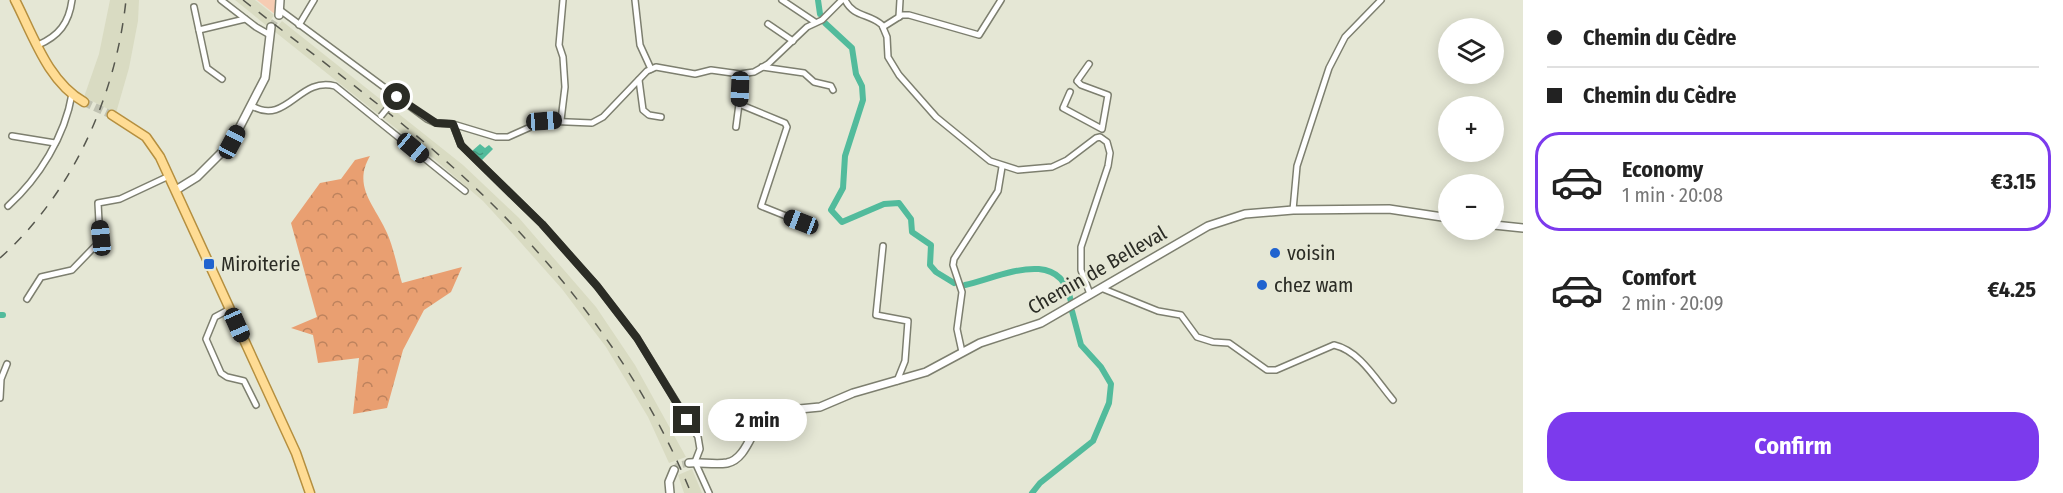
<!DOCTYPE html>
<html lang="en">
<head>
<meta charset="utf-8">
<style>
	:root { --surface:#fff; --page:#f2f2f2; --text:#222; --muted:#767676; --line:#e0e0e0; --accent:#7c3aed }
	body { margin:0; font-family:"Fira Sans Condensed",sans-serif; background:var(--page); color:var(--text); height:100vh; display:flex; flex-direction:column; font-size:22px; white-space:nowrap }
	* { box-sizing:border-box; margin:0 }
	p { font-size:20px; color:var(--muted) }
	.icon { flex:none; width:33px; height:33px; fill:none; stroke:currentColor; stroke-width:2; stroke-linecap:round; stroke-linejoin:round }
	.map { position:relative; flex:1; overflow:hidden }
	.details { display:flex; flex-direction:column; background:var(--surface); width:540px }
	.details>* { flex:none }
	.top-card { display:grid; align-content:center; height:132px; padding:0 24px; background:var(--surface) }
	.controls { position:absolute; left:1438px; top:18px; display:grid; gap:12px }
	.controls a { display:grid; place-items:center; width:66px; height:66px; border-radius:50%; background:var(--surface); box-shadow:0 3px 15px #0003; font-size:30px }
	.end { position:absolute; width:27px; height:27px; margin:-14px; border:8px solid #2b2c25; background:#fff; box-shadow:0 0 0 3px #fff }
	.from { border-radius:50% }
	.bubble { position:absolute; height:42px; border-radius:21px; background:var(--surface); box-shadow:0 3px 15px #0003; font-size:20px; font-weight:700; line-height:42px; text-align:center }
	.car { position:absolute; width:18px; height:36px; margin:-18px -9px; border-radius:8px; box-shadow:0 0 4px 2px #0007; background:linear-gradient(#222 24%,#8ab4d8 0 40%,#222 0 76%,#8ab4d8 0 86%,#222 0) }
	.top-card b { display:flex; align-items:center; gap:21px; height:57px; font-size:22px }
	.top-card b+b { border-top:2px solid var(--line) }
	.top-card i { width:15px; height:15px; background:var(--text) }
	ul { padding:0; list-style:none }
	li { display:flex; align-items:center; gap:18px; height:99px; margin:0 12px 9px; padding:0 12px; border:3px solid transparent; border-radius:24px }
	li div { flex:1 }
	li b { display:block; font-size:22px }
	li em { font-style:normal; font-weight:700 }
	li.on { border-color:var(--accent) }
	li>.icon { width:54px; height:54px; stroke-width:1.5 }
	.primary-button { display:flex; gap:12px; margin-top:auto; padding:12px 24px }
	.primary-button a { flex:1; height:69px; border-radius:24px; background:var(--accent); color:#fff; font-size:24px; font-weight:700; line-height:69px; text-align:center }
	main { display:flex; flex:1; min-height:0 }
	.map>svg:first-child { display:block }
</style>
</head>
<body>
<main>
<div class="map">
<svg width="1523" height="493" viewBox="0 0 1523 493">
	<defs>
		<pattern id="grass-tufts" width="24" height="20" patternUnits="userSpaceOnUse" patternTransform="scale(1.5)"><rect width="24" height="20" fill="#f6ccb3"/><path d="M3 7l-1-3M5 7V3M7 7l1-3M15 17l-1-3M17 17v-4M19 17l1-3" fill="none" stroke="#d3af9a"/></pattern>
		<pattern id="forest-crowns" width="20" height="18" patternUnits="userSpaceOnUse" patternTransform="scale(1.5)"><rect width="20" height="18" fill="#e99f71"/><path d="M2 6a3 3 0 1 1 6 0M12 15a3 3 0 1 1 6 0" fill="none" stroke="#bd825d"/></pattern>
		<pattern id="water-ripples" width="26" height="14" patternUnits="userSpaceOnUse" patternTransform="scale(1.5)"><rect width="26" height="14" fill="#52bb9c"/><path d="M2 4q2-2 4 0t4 0M15 11q2-2 4 0t4 0" fill="none" stroke="#44987f"/></pattern>
	</defs>
	<rect width="100%" height="100%" fill="#e5e7d5"/>
	<g fill="#d9dbc2">
		<polygon points="110,0 139,0 138,21 129,68 116,113 84,97 99,54"/>
		<polygon points="235,0 255,0 274,15 267,26"/>
		<polygon points="282,21 463,165 519,218 596,307 635,365 686,457 669,463 648,417 606,347 562,289 514,235 483,201 433,158 274,31"/>
		<polygon points="692,469 702,493 684,493 678,475"/>
	</g>
	<polygon fill="url(#grass-tufts)" points="257,0 276,0 277,14 276,15"/>
	<path fill="url(#forest-crowns)" d="M370 156C352 187 375 205 387 233 394 249 397 267 402 283L462 267 451 292 424 310 403 350 387 408 353 414 359 358 318 363 313 335 291 328 317 317 291 223 320 183 341 179 355 160Z"/>
	<polygon fill="url(#water-ripples)" points="480,144 485,148 489,145 493,149 481,161 472,151"/>
	<g fill="none" stroke-linecap="round" stroke-linejoin="round">
		<g stroke="#52bb9c" stroke-width="6">
			<polyline points="818,0 820,14"/>
			<polyline points="825,23 852,48 856,74 862,86 863,100 845,156 843,188 831,210 842,222 884,204 899,203 911,219 912,232 931,245 930,265 936,272 954,283"/>
			<path d="M965 285C1003 276 1061 246 1071 302"/>
			<polyline points="0,315 3,315"/>
			<polyline points="1032,493 1040,483 1093,441 1109,403 1111,384 1101,367 1081,345 1072,311"/>
		</g>
		<g stroke="#c0c2b2" stroke-width="7" stroke-dasharray="7 3.5" stroke-linecap="butt">
			<polyline points="271,27 279,15"/>
			<polyline points="674,470 679,465 689,463"/>
		</g>
		<polyline stroke="#c0c2b2" stroke-width="8" stroke-dasharray="8 4" stroke-linecap="butt" points="84,102 112,115"/>
		<g stroke="#7d7f6f" stroke-width="8">
			<g id="minor">
				<polyline points="221,0 256,27 270,35"/>
				<polyline points="635,0 640,45 651,69"/>
				<polyline points="782,0 815,22"/>
				<path d="M845 0C854 18 869 13 882 25L887 37 888 57 899 75 936 117 990 161 1018 170 1052 167 1067 160 1096 138 1100 137 1107 142 1110 153 1108 166 1081 247V270L1090 294"/>
				<polyline points="194,7 207,68 222,79"/>
				<polyline points="280,10 427,119 436,123 453,124 461,145 542,224 597,286 637,338 698,437 700,449 695,462 709,493"/>
				<polyline points="899,17 900,0"/>
				<polyline points="768,24 793,41"/>
				<polyline points="299,25 314,0"/>
				<polyline points="883,27 902,15 909,15 979,35 1001,0"/>
				<polyline points="199,30 245,19"/>
				<path d="M38 45C59 36 69 23 72 0"/>
				<polyline points="762,67 804,73 814,82 831,86 833,90"/>
				<polyline points="740,74 739,104 785,123 787,127 761,206 801,222"/>
				<polyline points="639,80 643,110 649,115 661,117"/>
				<polyline points="1070,92 1063,108 1102,129 1108,95 1081,85 1077,81 1089,64"/>
				<path d="M252 106C287 126 299 76 335 86L465 191"/>
				<polyline points="561,120 565,87 563,57 559,45 563,0"/>
				<polyline points="453,124 496,137 508,137 544,121 592,123 603,117 647,71 656,67 695,74 711,70 740,74 754,72 768,64 807,27 822,20 842,0"/>
				<polyline points="736,127 739,104"/>
				<polyline points="12,136 55,143"/>
				<path d="M8 206C39 178 65 136 72 94"/>
				<polyline points="1293,210 1297,166 1329,68 1345,37 1381,0"/>
				<polyline points="883,246 876,315 908,321 905,361 897,381"/>
				<path d="M1101 288 1158 311 1181 315 1197 337 1213 342 1229 343 1267 370H1276L1334 345C1360 351 1376 380 1393 400"/>
				<polyline points="27,299 41,277 72,270 100,241 98,203 120,199 169,176"/>
				<polyline points="230,309 215,317 206,339 221,373 227,377 244,381 256,405"/>
				<polyline points="962,352 957,329 962,292 953,265 954,259 998,191 1002,167"/>
				<polyline points="0,398 1,379 7,364"/>
			</g>
		</g>
		<g stroke="#7d7f6f" stroke-width="10">
			<g id="tertiary">
				<polyline points="279,15 280,0"/>
				<polyline points="176,190 197,177 232,142 265,78 271,27"/>
				<polyline points="1494,225 1523,228"/>
				<path d="M689 463C701 462 715 465 727 463 748 459 752 425 768 412L820 407 853 393 926 372 980 343 1041 323 1208 226 1245 214 1293 210 1389 209 1449 218"/>
				<polyline points="670,493 669,482 674,470"/>
			</g>
		</g>
		<g stroke="#b58f3f" stroke-width="11">
			<g id="primary">
				<path d="M15 0C33 35 48 82 84 102"/>
				<polyline points="112,115 146,137 160,157 296,453 310,493"/>
			</g>
		</g>
		<use href="#minor" stroke="#fff" stroke-width="5"/>
		<use href="#tertiary" stroke="#fff" stroke-width="7"/>
		<use href="#primary" stroke="#ffdc94" stroke-width="8"/>
		<g stroke="#56574e" stroke-width="1.5" stroke-dasharray="10 10" stroke-linecap="butt">
			<path d="M243 0C325 64 413 127 487 199 572 282 646 382 691 493"/>
			<path d="M0 258C73 193 116 95 126 0"/>
		</g>
		<g stroke="#7d7f6f" stroke-width="8" stroke-linecap="butt">
			<polyline id="minor-bridge" points="381,116 391,104"/>
		</g>
		<use href="#minor-bridge" stroke="#fff" stroke-width="5"/>
	</g>
	<g fill="none" stroke-linecap="round" stroke-linejoin="round">
		<polyline stroke="#2b2c25" stroke-width="8" points="397,97 436,123 453,124 461,145 542,224 597,286 637,338 687,420"/>
	</g>
	<g fill="#2063cf" stroke="#e5e7d5" stroke-width="2">
		<circle cx="1275" cy="253" r="6"/>
		<rect x="203" y="258" width="12" height="12" rx="3"/>
		<circle cx="1262" cy="285" r="6"/>
	</g>
	<g text-anchor="middle" stroke-width="5" stroke-linejoin="round" paint-order="stroke">
		<g font-size="20" fill="#2b2c25" stroke="#e5e7d5" text-anchor="start">
			<text x="1287" y="260">voisin</text>
			<text x="221" y="271">Miroiterie</text>
			<text x="1274" y="292">chez wam</text>
		</g>
		<g font-size="20" fill="#2b2c25" stroke="#e5e7d5">
			<text transform="translate(1097 270) rotate(-30)" y="7">Chemin de Belleval</text>
		</g>
	</g>
</svg>
<div class="controls">
<a><svg class="icon" aria-label="layers" viewBox="0 0 24 24"><path d="M12 4l9 5-9 5-9-5zM3 14l9 5 9-5"/></svg></a>
<a>+</a>
<a>−</a>
</div>
<i class="end from" style="left:397px;top:97px"></i>
<i class="end" style="left:687px;top:420px"></i>
<div class="bubble" style="left:708px;top:399px;width:99px">2 min</div>
<i class="car" style="left:740px;top:89px;rotate:182deg"></i>
<i class="car" style="left:544px;top:121px;rotate:86deg"></i>
<i class="car" style="left:232px;top:142px;rotate:28deg"></i>
<i class="car" style="left:413px;top:148px;rotate:130deg"></i>
<i class="car" style="left:801px;top:222px;rotate:291deg"></i>
<i class="car" style="left:101px;top:238px;rotate:354deg"></i>
<i class="car" style="left:237px;top:325px;rotate:156deg"></i>
</div>
<section class="details">
<div class="top-card">
<b><i class="from"></i>Chemin du Cèdre</b>
<b><i></i>Chemin du Cèdre</b>
</div>
<ul>
<li class="on"><svg class="icon" aria-label="car" viewBox="0 0 24 24"><path d="M5 17H2v-5l4-1 3-4h7l3 4 3 1v5h-3M9 17h6M6 11h13"/><circle cx="7" cy="17" r="2"/><circle cx="17" cy="17" r="2"/></svg><div><b>Economy</b><p>1 min · 20:08</p></div><em>€3.15</em></li>
<li><svg class="icon" aria-label="car" viewBox="0 0 24 24"><path d="M5 17H2v-5l4-1 3-4h7l3 4 3 1v5h-3M9 17h6M6 11h13"/><circle cx="7" cy="17" r="2"/><circle cx="17" cy="17" r="2"/></svg><div><b>Comfort</b><p>2 min · 20:09</p></div><em>€4.25</em></li>
</ul>
<div class="primary-button"><a>Confirm</a></div>
</section>
</main>
</body>
</html>
